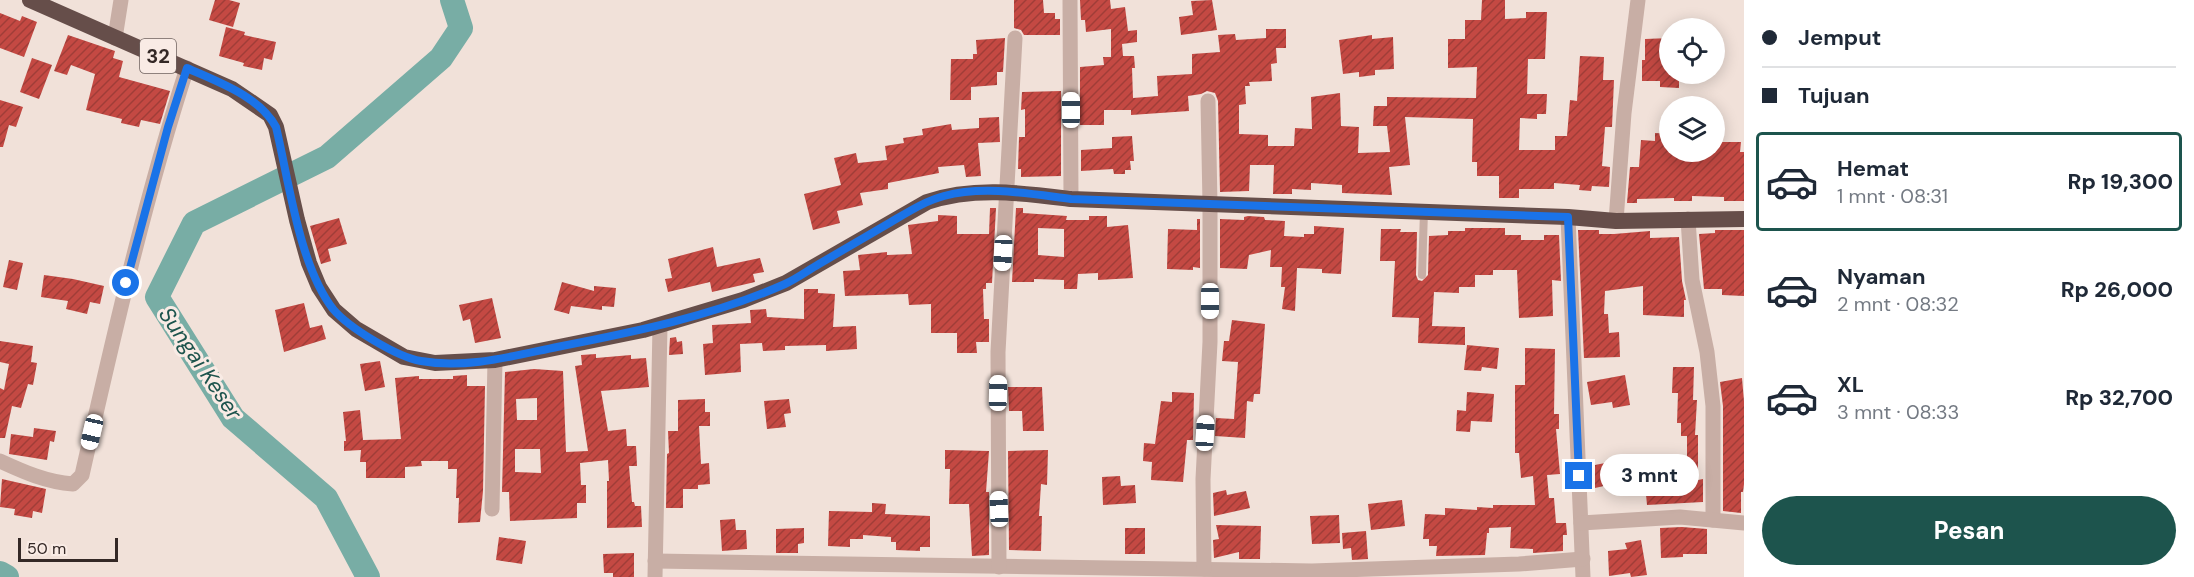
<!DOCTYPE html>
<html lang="id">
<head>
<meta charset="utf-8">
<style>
	:root { --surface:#fff; --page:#f2f2f3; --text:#1f2937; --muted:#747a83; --line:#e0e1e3; --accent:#1d544d }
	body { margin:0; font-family:"DM Sans",sans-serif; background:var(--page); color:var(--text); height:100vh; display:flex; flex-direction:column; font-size:22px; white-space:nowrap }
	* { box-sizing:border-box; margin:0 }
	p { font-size:20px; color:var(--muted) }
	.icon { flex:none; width:33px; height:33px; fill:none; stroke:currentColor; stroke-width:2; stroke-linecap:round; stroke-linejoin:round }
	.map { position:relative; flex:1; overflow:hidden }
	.panel { display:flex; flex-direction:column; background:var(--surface); width:450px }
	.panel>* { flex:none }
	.guide { display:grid; align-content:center; height:132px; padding:0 18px; background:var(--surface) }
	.buttons { position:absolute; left:1659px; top:18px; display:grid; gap:12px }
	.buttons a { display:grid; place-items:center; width:66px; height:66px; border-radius:50%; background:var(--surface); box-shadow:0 3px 15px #0003; font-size:30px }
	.scale { position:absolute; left:18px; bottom:15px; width:100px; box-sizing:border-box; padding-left:6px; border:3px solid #342826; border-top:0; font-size:16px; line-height:21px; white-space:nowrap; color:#342826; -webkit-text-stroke:4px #f9ebe5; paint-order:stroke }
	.end { position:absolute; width:27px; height:27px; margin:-14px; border:8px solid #1a73e8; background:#fff; box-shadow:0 0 0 3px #fff }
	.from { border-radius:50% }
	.bubble { position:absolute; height:42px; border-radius:21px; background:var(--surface); box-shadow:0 3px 15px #0003; font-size:20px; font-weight:800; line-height:42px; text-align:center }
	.car { position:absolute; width:18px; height:36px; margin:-18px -9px; border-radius:8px; box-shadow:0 0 4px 2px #0007; background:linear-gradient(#fff 24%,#345 0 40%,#fff 0 76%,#345 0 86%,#fff 0) }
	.guide b { display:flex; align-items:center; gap:21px; height:57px; font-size:22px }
	.guide b+b { border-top:2px solid var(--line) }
	.guide i { width:15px; height:15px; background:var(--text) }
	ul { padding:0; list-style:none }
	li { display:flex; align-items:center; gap:18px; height:99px; margin:0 12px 9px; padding:0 6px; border:3px solid transparent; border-radius:6px }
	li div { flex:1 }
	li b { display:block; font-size:22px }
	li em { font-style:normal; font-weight:800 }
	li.current { border-color:var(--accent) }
	li>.icon { width:54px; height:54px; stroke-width:1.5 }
	.primary-button { display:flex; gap:12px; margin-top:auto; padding:12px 18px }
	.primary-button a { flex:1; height:69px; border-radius:36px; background:var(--accent); color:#fff; font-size:24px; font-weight:800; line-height:69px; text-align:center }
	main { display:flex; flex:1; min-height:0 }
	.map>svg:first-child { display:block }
</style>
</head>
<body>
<main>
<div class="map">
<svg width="1744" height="577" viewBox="0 0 1744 577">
	<defs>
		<pattern id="building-hatch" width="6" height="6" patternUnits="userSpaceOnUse" patternTransform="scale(1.5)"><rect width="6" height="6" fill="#c44943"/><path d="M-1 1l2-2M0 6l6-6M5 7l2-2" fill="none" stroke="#a03d38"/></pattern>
	</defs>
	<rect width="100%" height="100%" fill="#f1e1d9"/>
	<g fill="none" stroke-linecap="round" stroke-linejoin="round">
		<g stroke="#78ada5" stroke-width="24">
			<polyline points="0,573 7,577"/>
			<polyline points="368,577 326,498 233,418 157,297 194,223 327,157 441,58 461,28 452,0"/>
		</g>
	</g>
	<g fill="url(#building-hatch)" fill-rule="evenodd">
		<polygon points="215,0 229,0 240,3 233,27 209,20"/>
		<polygon points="1014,0 1043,0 1044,13 1055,13 1055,19 1060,19 1060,35 1024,35 1021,30 1014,28"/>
		<polygon points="1080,0 1110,0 1111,9 1125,7 1128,31 1137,30 1137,42 1122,44 1123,56 1134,56 1135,68 1132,68 1133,98 1158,96 1157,76 1192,74 1192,54 1220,52 1218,35 1235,34 1236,40 1266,38 1266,29 1286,29 1286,48 1276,48 1277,63 1271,64 1272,81 1249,82 1250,86 1245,86 1246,104 1239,105 1239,134 1268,135 1268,146 1294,146 1295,128 1312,129 1311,97 1340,93 1341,126 1359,127 1358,153 1390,152 1387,126 1373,126 1374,106 1387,106 1387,97 1476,98 1477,67 1448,68 1448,39 1465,39 1465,20 1481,20 1482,0 1505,0 1505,19 1526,18 1526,12 1547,12 1545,59 1528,59 1527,94 1547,94 1546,114 1537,114 1537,119 1520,118 1519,150 1555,150 1555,136 1567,136 1570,100 1577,101 1580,56 1604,57 1603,80 1614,80 1612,127 1605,127 1602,166 1610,167 1609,187 1592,186 1591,191 1579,190 1580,185 1554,183 1554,189 1519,189 1519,198 1499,198 1499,176 1477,176 1477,162 1472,162 1473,119 1405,117 1410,165 1389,167 1392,195 1342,193 1342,185 1311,183 1311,190 1292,189 1292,194 1273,194 1274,165 1250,165 1249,191 1220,192 1218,101 1215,93 1207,91 1201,94 1188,96 1189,111 1131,115 1131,110 1104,110 1104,125 1080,125 1080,67 1104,65 1103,57 1111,57 1111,29 1086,32 1085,20 1081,20"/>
		<polygon points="1212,0 1217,30 1181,35 1179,17 1193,15 1191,1"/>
		<polygon points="0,13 20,21 22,16 37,22 24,57 0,48"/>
		<polygon points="226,27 245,32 244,35 276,42 272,60 264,58 262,70 243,66 244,63 219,56"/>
		<polygon points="68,35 115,51 113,58 123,61 119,77 170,91 160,124 141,120 139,127 121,123 122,119 86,110 95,74 71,65 67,75 54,71"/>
		<polygon points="1372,35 1372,39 1393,37 1394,69 1375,70 1375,75 1359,77 1359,72 1343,74 1339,40"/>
		<polygon points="1005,38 1003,72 997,72 997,85 971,87 971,100 950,100 951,59 973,59 973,54 977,54 976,40"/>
		<polygon points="1670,38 1670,74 1679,74 1679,88 1660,87 1660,81 1642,81 1642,60 1645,60 1645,39"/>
		<polygon points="32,58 52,65 39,99 20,92"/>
		<polygon points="1061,91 1061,176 1021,177 1021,169 1018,169 1019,137 1025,137 1025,109 1021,110 1022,92"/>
		<polygon points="0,100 23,107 16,127 9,125 3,147 0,147"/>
		<polygon points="999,117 1000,142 978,143 981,176 966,177 964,165 938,167 939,173 888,183 888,189 860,193 863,205 837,211 840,223 813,230 804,194 841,185 834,158 856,153 858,163 887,160 885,146 904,143 903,138 923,135 922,129 951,124 952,130 979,128 979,118"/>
		<polygon points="1655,133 1670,134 1670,152 1714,152 1714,142 1741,142 1740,152 1744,152 1744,201 1724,201 1724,197 1692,196 1692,201 1674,201 1674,198 1637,199 1637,203 1627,203 1630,167 1639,167 1641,140 1655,141"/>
		<polygon points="1132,136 1134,161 1130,161 1131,170 1125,170 1125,174 1114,174 1113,169 1081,171 1081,150 1112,148 1112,137"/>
		<polygon points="990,208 996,208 992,283 986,283 986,289 983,289 984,319 989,319 989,342 976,342 977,353 957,353 957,333 931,333 931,304 909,305 908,294 845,296 843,271 860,270 858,255 887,252 887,255 912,254 908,225 938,221 938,215 957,216 957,234 989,234"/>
		<path d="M1016 208H1023V213L1067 216 1066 220H1089V216H1107V227L1128 225 1133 278 1098 280V273L1078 274 1077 289H1064V280L1034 279V282H1012ZM1038 228 1064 229V257L1038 255Z"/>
		<polygon points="1248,216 1264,217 1265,220 1285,221 1284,236 1304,237 1304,234 1314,234 1314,226 1344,228 1341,274 1322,273 1322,269 1297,268 1295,311 1282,309 1285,287 1281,287 1282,267 1270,267 1271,250 1249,255 1247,269 1220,268 1220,219 1244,220 1244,217"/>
		<polygon points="339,218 347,244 328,249 331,261 321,264 310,226"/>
		<polygon points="1197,219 1200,219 1200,268 1193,267 1193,270 1167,269 1168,229 1197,230"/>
		<polygon points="1465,228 1505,228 1505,235 1521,235 1521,240 1544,240 1544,235 1559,235 1561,281 1552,280 1553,316 1519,318 1517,270 1493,270 1493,275 1475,275 1475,287 1459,287 1459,293 1434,292 1432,326 1465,327 1465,345 1418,343 1419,318 1392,317 1395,261 1380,261 1381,229 1401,229 1400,232 1417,232 1416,275 1418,280 1422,281 1428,275 1429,236 1448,235 1448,231 1465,231"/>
		<polygon points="1578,230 1599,230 1599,234 1614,234 1650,231 1650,238 1679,237 1682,281 1686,300 1684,300 1684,317 1643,315 1643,286 1605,291 1604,314 1608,314 1609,333 1619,332 1620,357 1584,358"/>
		<polygon points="1715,230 1744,230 1744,296 1722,295 1722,289 1704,289 1699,234 1715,233"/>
		<polygon points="713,247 717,267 760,258 764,272 753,274 755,282 712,292 710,282 668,292 665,279 672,278 668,259"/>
		<polygon points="9,260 23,263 17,290 3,287"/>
		<polygon points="44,275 73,279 104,286 100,304 90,302 87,314 66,309 68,301 41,297"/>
		<polygon points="562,282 594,291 594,286 616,288 614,307 602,306 602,310 571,306 569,314 554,310"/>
		<polygon points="804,289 818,289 818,293 835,294 833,327 856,326 857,349 826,351 826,345 785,346 785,350 763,351 762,343 740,344 741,372 705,375 703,344 713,343 712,325 751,323 750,310 766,309 767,317 804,319"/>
		<polygon points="492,298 501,338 475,343 470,319 463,321 459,305"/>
		<polygon points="304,303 310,328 322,325 326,339 284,352 275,310"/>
		<polygon points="1232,320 1265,324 1260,394 1254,394 1253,402 1247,401 1245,438 1215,436 1216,418 1234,419 1238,362 1222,361 1224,341 1229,341"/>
		<polygon points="676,337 677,342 682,341 683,354 669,355 670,338"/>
		<polygon points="0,341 33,346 31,362 37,363 33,385 28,384 21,408 12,406 5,438 0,438 0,388 4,390 9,364 0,362"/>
		<polygon points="1467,345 1499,348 1497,369 1482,367 1481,371 1464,370"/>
		<polygon points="1525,348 1555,349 1554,414 1559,414 1559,429 1556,429 1560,474 1547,475 1549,498 1554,498 1556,523 1566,523 1567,535 1563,535 1563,551 1533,553 1533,549 1510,548 1511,527 1489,528 1489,533 1487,533 1485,555 1436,556 1437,546 1429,546 1429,539 1423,539 1425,514 1445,515 1445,508 1477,510 1477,507 1493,508 1493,505 1535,505 1533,476 1521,478 1519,453 1515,453 1515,385 1525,385"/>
		<path d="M596 354V358L631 355V359L646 358 649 387 601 391 608 431 626 429 627 446H636L637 466H629L632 502H634L635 506H641L642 527 607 528V481H609L608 460 580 463 581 485H586V503H577V518L510 521 509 492H502L505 372 534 369 563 371 566 452 588 451 575 366 582 365 581 355ZM537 398V420H517L516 399ZM515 449H540L541 473 515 472Z"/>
		<polygon points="380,361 385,387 365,391 360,364"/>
		<polygon points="1673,367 1694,367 1693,400 1697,400 1695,435 1698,435 1698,480 1703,479 1703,502 1647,505 1644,473 1674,470 1674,460 1687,459 1687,436 1681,436 1681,423 1677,423 1678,393 1672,393"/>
		<polygon points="467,375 467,386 485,386 483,491 480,522 458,523 459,498 456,498 457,469 448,469 448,461 421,461 422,466 405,467 405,478 366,478 366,462 360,462 361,450 344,451 344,441 346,441 343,412 360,410 363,440 401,439 395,378 419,376 419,379 453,379 453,376"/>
		<polygon points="1625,375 1630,405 1613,408 1612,402 1591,405 1587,382"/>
		<polygon points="1742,378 1744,401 1744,484 1743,492 1741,492 1741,513 1723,511 1723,406 1720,382"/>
		<polygon points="1008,387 1042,387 1044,431 1023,431 1022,411 1009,411"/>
		<polygon points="1172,392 1194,393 1193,440 1187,440 1183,482 1151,480 1152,462 1143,461 1144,443 1155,444 1161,401 1172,402"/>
		<polygon points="1467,392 1494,394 1492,422 1471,421 1470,432 1456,431 1457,410 1466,411"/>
		<polygon points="705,399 705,412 710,412 710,426 699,426 701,464 709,463 710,484 698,485 698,489 683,489 683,508 666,508 667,454 669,453 668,431 678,431 678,400"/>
		<polygon points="789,399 791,413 784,414 786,427 767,429 764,401"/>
		<polygon points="34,428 56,431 54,442 50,441 47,460 9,454 11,434 33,437"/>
		<polygon points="945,450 989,451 986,492 989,492 989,555 972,556 969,504 949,504 950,469 945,469"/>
		<polygon points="1048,450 1047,485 1041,484 1039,516 1042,516 1041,551 1009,550 1008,451"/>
		<polygon points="1630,458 1635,479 1595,488 1590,466"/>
		<polygon points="1120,476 1121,486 1135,485 1136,503 1103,505 1102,477"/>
		<polygon points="2,479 46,489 42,513 33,511 32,518 14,515 15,509 0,507"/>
		<polygon points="1226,490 1227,495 1246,491 1250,508 1214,516 1213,493"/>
		<polygon points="1402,500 1405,526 1371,530 1368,504"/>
		<polygon points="872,503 886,504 885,514 930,516 930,547 920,547 920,551 896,550 896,542 891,542 891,537 863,535 863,539 850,539 850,547 828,546 829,511 872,512"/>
		<polygon points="1339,515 1340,543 1312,544 1310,516"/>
		<polygon points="735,519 736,530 746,530 747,549 722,551 720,520"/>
		<polygon points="1216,525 1261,526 1260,559 1239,559 1239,552 1214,558 1213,540 1219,539"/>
		<polygon points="1682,527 1707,529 1707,554 1683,554 1683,557 1661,558 1660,528"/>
		<polygon points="804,528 804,543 798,544 798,553 776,553 776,529"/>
		<rect x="1125" y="528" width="20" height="26"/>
		<polygon points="1366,531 1368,559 1352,560 1351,548 1343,549 1342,533"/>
		<polygon points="499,537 526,541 522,564 496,560"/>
		<polygon points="1641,540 1647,575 1631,577 1630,573 1609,576 1608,551 1627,549 1625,543"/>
		<polygon points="634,553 634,577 613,577 613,573 604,573 603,554"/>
	</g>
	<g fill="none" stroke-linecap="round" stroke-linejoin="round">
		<polyline stroke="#c8aea5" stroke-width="8" points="1422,275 1424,211"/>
		<g stroke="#c8aea5" stroke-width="15">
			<polyline points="1070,0 1071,199"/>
			<polyline points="115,38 121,0"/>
			<polyline points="1568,217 1583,577"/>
			<polyline points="1688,219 1692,280 1707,352 1713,406 1713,520"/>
			<polyline points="1616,221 1624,113 1638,0"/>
			<path d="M0 461C24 472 46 482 73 484L82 475C113 338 144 202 187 68"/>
			<polyline points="492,509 495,360"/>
			<polyline points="1581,523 1680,517 1744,523"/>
			<polyline points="655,561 1312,571 1519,564 1583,559"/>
			<polyline points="999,567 998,352 1015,38"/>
			<polyline points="1204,569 1203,479 1210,342 1210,204 1208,101"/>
			<polyline points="655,577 660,326"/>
		</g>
		<path stroke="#664e4a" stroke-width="16" d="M30 0 232 89 270 115 276 127 297 220 309 263 319 287 334 310 356 329 404 357 435 363 495 360 643 330 743 300 786 283 927 202C974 186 1023 193 1071 199L1568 217 1616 221 1744 219"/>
	</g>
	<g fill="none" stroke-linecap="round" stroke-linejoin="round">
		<path stroke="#1a73e8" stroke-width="8" d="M126 283 168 127 187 68C218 82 259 96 276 127 289 181 299 265 333 309 349 328 397 357 421 361 466 369 513 356 557 347 634 332 713 316 785 284 796 279 807 271 819 264 843 250 867 236 891 222 908 212 925 201 944 196 984 185 1031 194 1071 199L1568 217 1579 476"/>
	</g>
	<g text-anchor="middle" stroke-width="6" stroke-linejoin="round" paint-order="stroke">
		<rect fill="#f9ebe5" stroke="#6f625f" stroke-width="1.5" x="140" y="39" width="36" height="34" rx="4.5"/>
		<g font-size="20" font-weight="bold" fill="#342826">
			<text x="158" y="63">32</text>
		</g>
		<g font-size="22" font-style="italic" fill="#1d544d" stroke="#f9ebe5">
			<text transform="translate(201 363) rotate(56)" y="8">Sungai Keser</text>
		</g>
	</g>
</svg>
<div class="buttons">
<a><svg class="icon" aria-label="locate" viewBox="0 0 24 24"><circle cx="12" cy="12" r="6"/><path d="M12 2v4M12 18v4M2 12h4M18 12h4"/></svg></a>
<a><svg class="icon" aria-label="layers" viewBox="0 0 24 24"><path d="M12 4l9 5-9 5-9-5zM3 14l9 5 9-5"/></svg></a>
</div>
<div class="scale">50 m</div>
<i class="end from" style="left:126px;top:283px"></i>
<i class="end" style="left:1579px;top:476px"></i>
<div class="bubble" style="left:1600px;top:454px;width:99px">3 mnt</div>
<i class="car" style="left:1071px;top:110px;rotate:0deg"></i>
<i class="car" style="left:1003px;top:253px;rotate:183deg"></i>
<i class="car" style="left:1210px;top:301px;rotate:180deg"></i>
<i class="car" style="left:998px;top:393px;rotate:1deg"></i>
<i class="car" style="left:92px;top:432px;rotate:193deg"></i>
<i class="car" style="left:1205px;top:433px;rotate:3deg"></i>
<i class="car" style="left:999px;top:509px;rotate:358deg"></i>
</div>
<section class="panel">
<div class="guide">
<b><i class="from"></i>Jemput</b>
<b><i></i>Tujuan</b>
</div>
<ul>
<li class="current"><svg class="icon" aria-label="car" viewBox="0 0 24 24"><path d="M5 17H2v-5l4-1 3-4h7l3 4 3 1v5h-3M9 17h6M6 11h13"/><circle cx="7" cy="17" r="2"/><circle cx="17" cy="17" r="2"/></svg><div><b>Hemat</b><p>1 mnt · 08:31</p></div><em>Rp 19,300</em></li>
<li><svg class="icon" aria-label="car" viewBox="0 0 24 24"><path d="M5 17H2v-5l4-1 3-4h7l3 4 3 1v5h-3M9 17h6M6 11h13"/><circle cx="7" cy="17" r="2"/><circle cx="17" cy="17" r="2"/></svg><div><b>Nyaman</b><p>2 mnt · 08:32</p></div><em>Rp 26,000</em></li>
<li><svg class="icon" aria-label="car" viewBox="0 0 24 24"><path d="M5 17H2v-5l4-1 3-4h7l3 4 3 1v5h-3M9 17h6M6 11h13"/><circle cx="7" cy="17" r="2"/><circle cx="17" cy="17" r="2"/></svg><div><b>XL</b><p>3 mnt · 08:33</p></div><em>Rp 32,700</em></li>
</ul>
<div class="primary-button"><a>Pesan</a></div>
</section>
</main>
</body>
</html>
